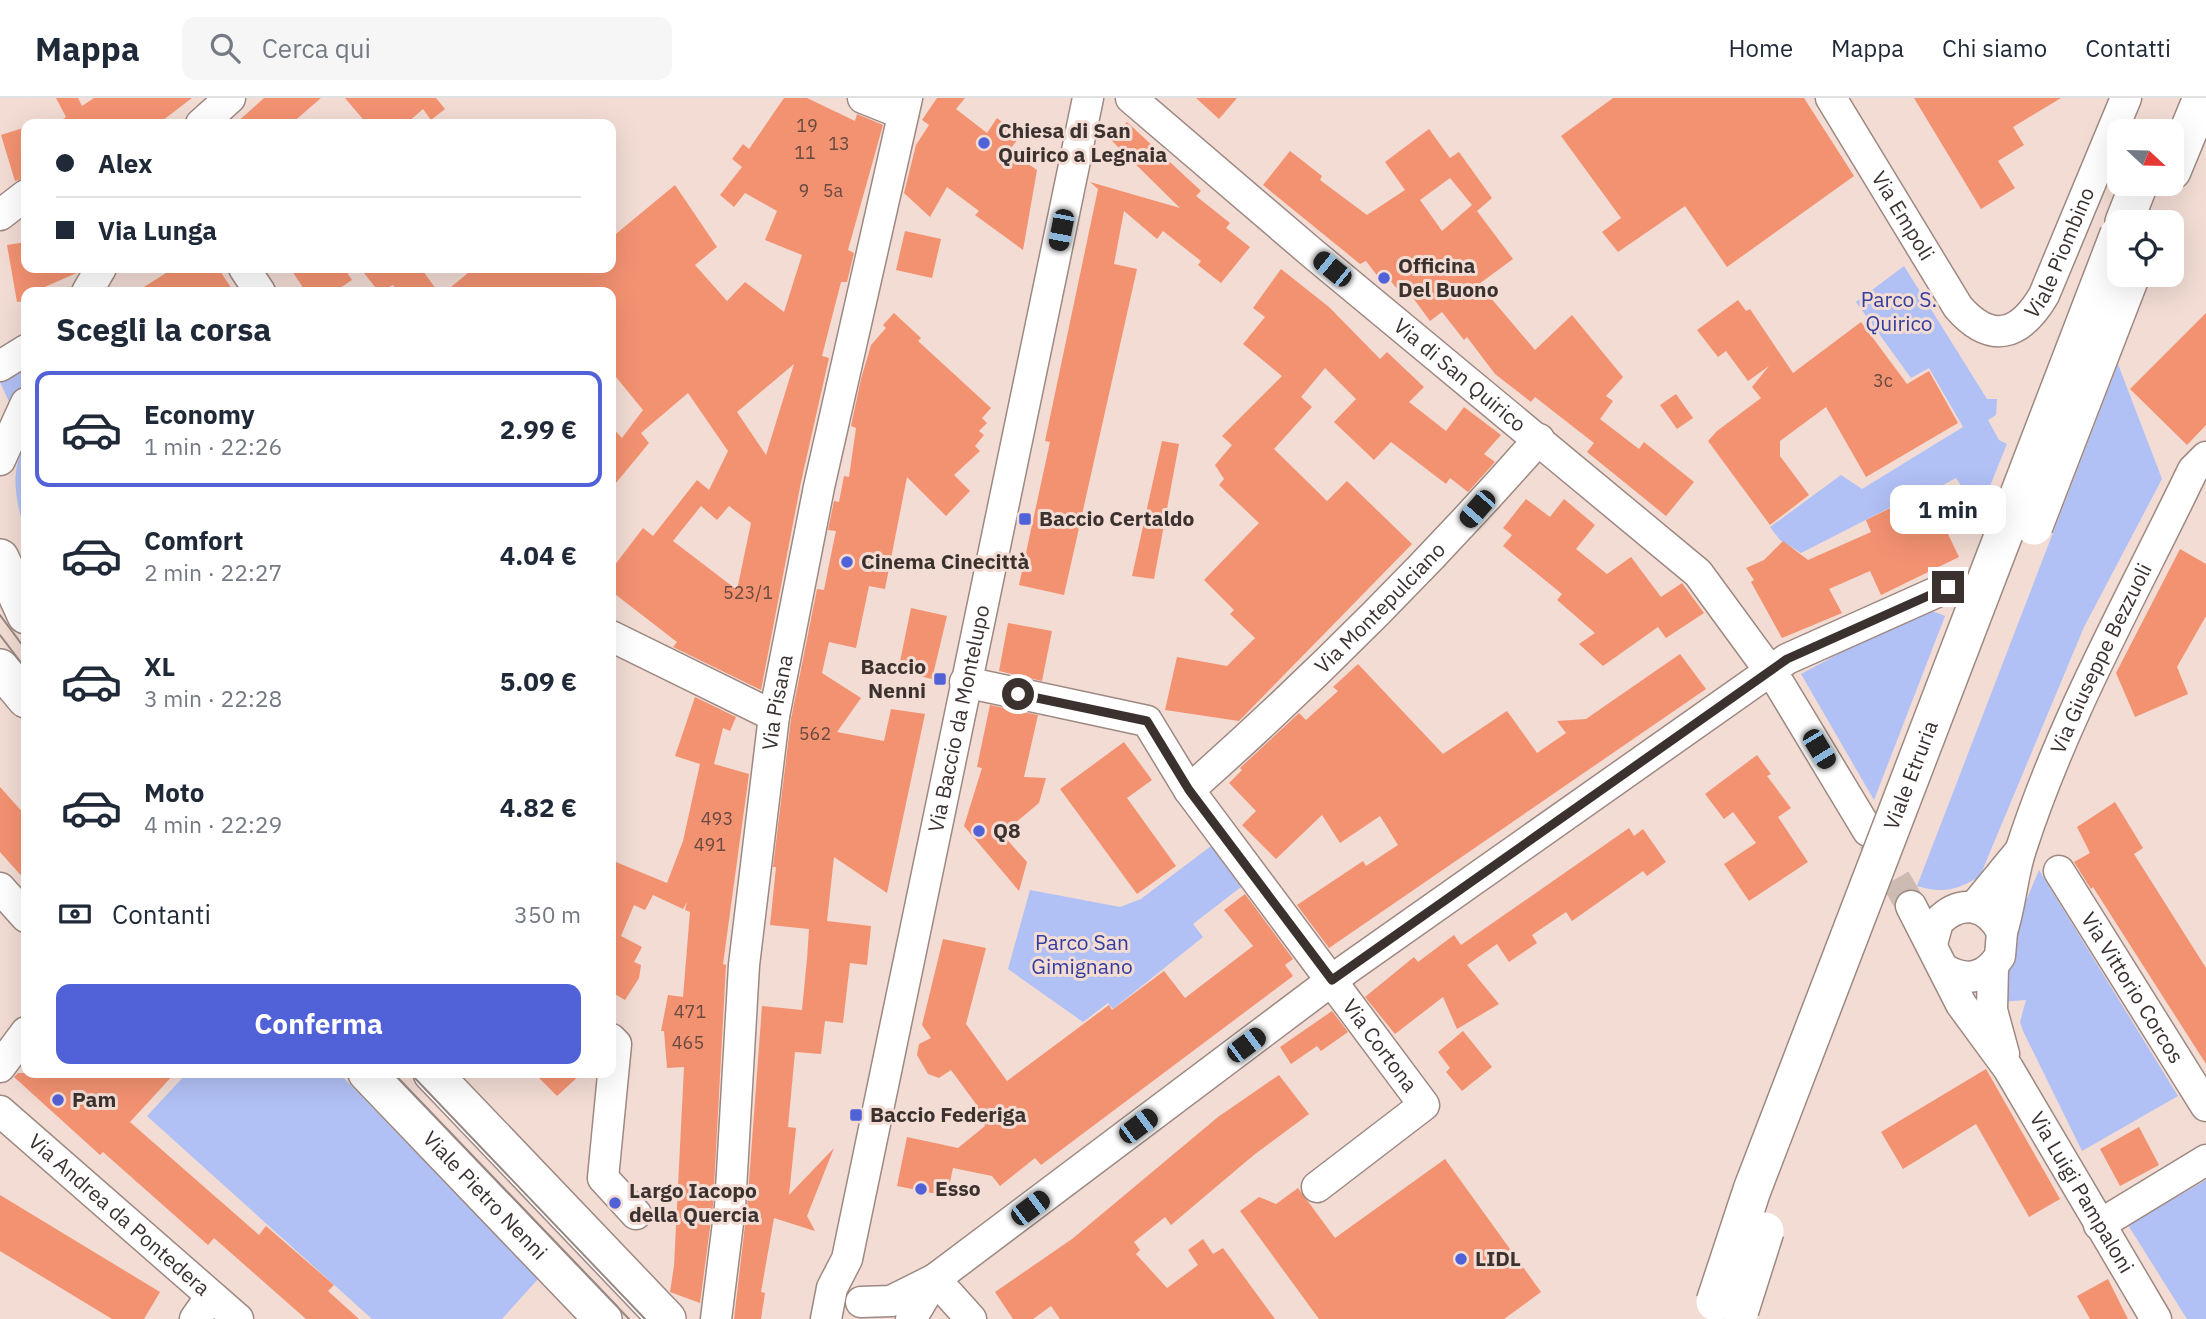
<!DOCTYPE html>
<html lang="it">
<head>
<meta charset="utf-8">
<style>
	:root { --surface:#fff; --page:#f6f6f7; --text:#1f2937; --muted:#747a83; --line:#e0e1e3; --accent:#5161d7 }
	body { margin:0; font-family:"IBM Plex Sans",sans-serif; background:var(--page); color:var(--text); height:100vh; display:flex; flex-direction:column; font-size:26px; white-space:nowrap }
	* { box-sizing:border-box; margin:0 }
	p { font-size:23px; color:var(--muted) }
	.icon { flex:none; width:38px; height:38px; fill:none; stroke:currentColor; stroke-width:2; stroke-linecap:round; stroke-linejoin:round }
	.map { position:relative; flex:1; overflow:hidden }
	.details { position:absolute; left:21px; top:189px; width:595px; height:791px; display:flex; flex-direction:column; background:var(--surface); border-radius:14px; box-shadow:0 7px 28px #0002 }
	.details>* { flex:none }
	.top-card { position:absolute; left:21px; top:21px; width:595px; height:154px; border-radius:14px; box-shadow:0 7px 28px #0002; display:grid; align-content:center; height:154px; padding:0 35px; background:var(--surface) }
	.needle { width:46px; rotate:112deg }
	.controls { position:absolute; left:2107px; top:21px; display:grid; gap:14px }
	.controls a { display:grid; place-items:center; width:77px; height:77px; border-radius:14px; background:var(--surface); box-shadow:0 7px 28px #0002; font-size:35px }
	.end { position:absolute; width:32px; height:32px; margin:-16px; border:9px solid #3b322f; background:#fff; box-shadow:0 0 0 4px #fff }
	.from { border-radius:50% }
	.bubble { position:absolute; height:49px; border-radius:14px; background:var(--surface); box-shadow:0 7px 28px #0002; font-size:23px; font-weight:700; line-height:49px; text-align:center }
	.car { position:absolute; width:21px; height:42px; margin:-21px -10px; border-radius:9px; box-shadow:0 0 5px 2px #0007; background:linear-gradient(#222 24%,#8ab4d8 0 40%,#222 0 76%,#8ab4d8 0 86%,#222 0) }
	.top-card b { display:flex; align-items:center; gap:24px; height:66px; font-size:26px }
	.top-card b+b { border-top:2px solid var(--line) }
	.top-card i { width:18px; height:18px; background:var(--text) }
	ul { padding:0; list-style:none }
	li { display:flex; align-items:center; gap:21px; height:116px; margin:0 14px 10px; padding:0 21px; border:4px solid transparent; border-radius:14px }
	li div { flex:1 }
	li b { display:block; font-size:26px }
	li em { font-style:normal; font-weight:700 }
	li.active { border-color:var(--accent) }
	li>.icon { width:63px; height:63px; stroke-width:1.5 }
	h2 { padding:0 35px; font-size:32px; line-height:84px }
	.pay { display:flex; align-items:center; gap:18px; height:77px; padding:0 35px; font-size:26px }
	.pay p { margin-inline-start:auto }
	.cta { display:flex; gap:14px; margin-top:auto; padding:14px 35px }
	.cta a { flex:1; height:80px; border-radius:14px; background:var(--accent); color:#fff; font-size:28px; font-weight:700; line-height:80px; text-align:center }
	header { display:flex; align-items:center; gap:42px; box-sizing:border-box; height:98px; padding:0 35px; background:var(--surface); border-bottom:2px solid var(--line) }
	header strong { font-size:33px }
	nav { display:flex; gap:38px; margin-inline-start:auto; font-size:24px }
	.search { width:490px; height:63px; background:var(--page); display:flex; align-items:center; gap:18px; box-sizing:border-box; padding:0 24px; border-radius:14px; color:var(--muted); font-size:26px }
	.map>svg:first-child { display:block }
</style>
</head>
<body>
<header>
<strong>Mappa</strong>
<div class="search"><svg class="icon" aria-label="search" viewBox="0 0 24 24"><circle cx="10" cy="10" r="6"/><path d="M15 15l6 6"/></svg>Cerca qui</div>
<nav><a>Home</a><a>Mappa</a><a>Chi siamo</a><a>Contatti</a></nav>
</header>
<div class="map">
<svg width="2206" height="1221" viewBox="0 0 2206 1221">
	<rect width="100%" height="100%" fill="#f2dcd4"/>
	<g fill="#b1c0f5">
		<polygon points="1904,168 1987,301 1997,301 1996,317 1988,322 1999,342 2007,346 1979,415 1956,380 1936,391 1932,388 1801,455 1780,442 1770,429 1841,377 1862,391 1963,329 1929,270 1911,280 1856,204"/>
		<path d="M2118 266 2162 381 2084 529 1980 778C1958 792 1942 796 1917 788Z"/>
		<polygon points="26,268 26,285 12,310 0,284"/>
		<path d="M26 345V440C18 406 7 377 26 345Z"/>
		<polygon points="1924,510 1945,518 1874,702 1801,576"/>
		<polygon points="1211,748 1241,789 1193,826 1203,839 1113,911 1108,905 1083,924 1008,871 1030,792 1120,809 1141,801"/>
		<polygon points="2039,772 2178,998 2082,1053 2023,933 2020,924 2026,902 2001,904 2003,884 2016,856 2018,839 2015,829"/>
		<polygon points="187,975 339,975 538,1181 502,1221 372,1221 147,1018"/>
		<polygon points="2206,1082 2206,1221 2187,1221 2128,1127"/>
	</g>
	<g fill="#f39271" fill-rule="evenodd">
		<polygon points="56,0 78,0 82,8 94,0 192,0 158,26 56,26 66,19"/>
		<polygon points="264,0 321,0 291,26 235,26"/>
		<polygon points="345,0 436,0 445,11 431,22 423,11 406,26 367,26"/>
		<path d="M784 0H807L855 23 857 16 883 27 848 152 854 155 847 184H841L822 258 829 260 801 384 761 592 673 549 677 544 611 493V472L643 430 653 438 697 382 709 392 728 353 688 295 641 335 649 345 611 391V328L622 340 643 312 611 273V194H445L474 170H611V140L675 87 717 149 695 167 727 203 745 184 784 214 802 157 765 142 777 113 745 95 734 109 720 97 742 69 732 61 743 46 749 51ZM794 266 766 357 737 314ZM701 408 717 422 729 408 751 425 737 492 673 443Z"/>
		<polygon points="937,0 965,0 956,11 987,35 997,20 1020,38 1009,53 1037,72 1023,152 975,117 979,113 947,89 930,119 904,95 916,47 929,27 922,22"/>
		<polygon points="1196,0 1237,0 1219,21"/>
		<polygon points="1613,0 1804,0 1854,78 1727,169 1685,108 1618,154 1602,134 1621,120 1561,38"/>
		<polygon points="1914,0 2061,0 2013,29 2024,47 1998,63 2015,90 1981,111"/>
		<polygon points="1127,24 1201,93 1196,98 1230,125 1226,130 1250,149 1221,185 1198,167 1201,163 1163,133 1157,141 1124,113 1114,166 1137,171 1064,497 1019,487 1050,344 1045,343 1098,91 1090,84 1180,110 1110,41"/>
		<polygon points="26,29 26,80 15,83 1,37"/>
		<path d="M1429 31 1450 60 1459 54 1492 100 1477 113 1513 161 1479 186 1535 252 1572 217 1623 279 1606 298 1613 303 1600 321 1639 351 1644 344 1694 384 1666 418 1587 354 1594 345 1535 299 1531 304 1495 276 1467 239 1464 242 1442 214 1430 223 1408 193 1402 197 1385 176 1379 180 1366 163 1360 166 1263 87 1290 53 1322 78 1320 82 1367 117 1405 92 1385 64ZM1450 80 1472 107 1442 133 1420 102Z"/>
		<polygon points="905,133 941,141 932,180 896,172"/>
		<polygon points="26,144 26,170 81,170 79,174 40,191 40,194 26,194 26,203 17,204 7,147"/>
		<polygon points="174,170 218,170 234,194 136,194"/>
		<polygon points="290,170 344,170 352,182 334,194 306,194"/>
		<polygon points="360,170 421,170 438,194 398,194 393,187 379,194"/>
		<polygon points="1281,171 1329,209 1380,261 1387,254 1424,289 1409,304 1446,333 1464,309 1501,337 1484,356 1495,364 1468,394 1450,380 1446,386 1391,344 1374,362 1334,324 1356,301 1325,270 1301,299 1312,309 1274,351 1327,403 1347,383 1412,446 1239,623 1165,612 1177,559 1227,568 1255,540 1230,516 1234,512 1204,482 1259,425 1219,387 1224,381 1215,367 1232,347 1222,338 1282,278 1243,246 1265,219 1253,210"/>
		<polygon points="1738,202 1746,213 1750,211 1793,275 1861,224 1907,286 1929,273 1958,325 1866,379 1826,309 1780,343 1780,358 1809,397 1770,427 1708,343 1717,333 1761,300 1752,289 1769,268 1748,283 1726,253 1718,259 1697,232"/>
		<polygon points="894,215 921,240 918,243 991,310 982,320 987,325 979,333 984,337 975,348 980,353 954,377 970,393 946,418 907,379 885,491 869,488 856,550 829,544 822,575 861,600 837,634 884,643 891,611 925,616 887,795 834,759 827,823 871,828 867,867 850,865 843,925 825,923 821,956 795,954 788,1029 796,1030 789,1097 834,1050 807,1118 815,1133 774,1120 761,1194 765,1195 761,1221 734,1221 747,1110 762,908 802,912 807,861 809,831 770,827 776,769 773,769 791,621 817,491 824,492 832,452 836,433 828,432 834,403 839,404 844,378 849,379 856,330 851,328 861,281 871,247 886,230 883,227"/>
		<polygon points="2206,215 2206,327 2187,347 2130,291"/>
		<polygon points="1676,296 1693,320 1677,331 1660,307"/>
		<polygon points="1162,343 1179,346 1154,481 1132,478"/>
		<polygon points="1927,392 1959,459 1881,497 1870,473 1829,491 1842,515 1782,540 1751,484 1754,482 1746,470 1764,462 1783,443 1808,462 1871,434 1866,422"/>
		<polygon points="1526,401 1550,419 1564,401 1595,427 1576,451 1607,476 1631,459 1661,499 1682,485 1704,515 1666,540 1658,529 1603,568 1579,546 1595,535 1557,502 1562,496 1503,448 1512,437 1503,430"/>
		<polygon points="2180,451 2206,466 2206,518 2177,569 2188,596 2135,619 2116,575"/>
		<polygon points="911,510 947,518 932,581 898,573"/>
		<polygon points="1008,525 1052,533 1042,583 999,573"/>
		<polygon points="1680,556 1706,591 1329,850 1297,807 1363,763 1366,768 1398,747 1380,718 1340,745 1322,717 1276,761 1242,727 1256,713 1229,685 1242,672 1240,670 1299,615 1306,622 1338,593 1333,589 1358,566 1443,656 1507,613 1537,655 1566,635 1557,623 1586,621"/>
		<polygon points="695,599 736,619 730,633 723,630 714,666 749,676 723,866 726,867 713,1107 700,1205 670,1194 674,1168 684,969 667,970 664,933 661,933 668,897 683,899 690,814 685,812 687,804 683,811 653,797 645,812 634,807 621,838 642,849 634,864 641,867 639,880 625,902 611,894 611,762 667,785 683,743 700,666 675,658"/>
		<polygon points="990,607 1038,617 1024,679 1046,680 1039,705 1002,736 1027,764 1019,793 964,728 982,670 977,669"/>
		<polygon points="1124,644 1152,682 1127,700 1176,768 1137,796 1060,691"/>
		<polygon points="1757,657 1771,676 1767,678 1791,710 1778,719 1808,764 1749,803 1724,766 1756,745 1733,714 1724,721 1705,696"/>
		<polygon points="0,689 26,718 26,783 0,754"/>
		<polygon points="2115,704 2143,750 2134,756 2206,870 2206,966 2093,789 2091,791 2074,764 2090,755 2077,729"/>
		<polygon points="1629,730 1634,738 1643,731 1666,764 1647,778 1643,773 1572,823 1566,814 1532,837 1537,845 1509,864 1497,846 1467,867 1499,906 1457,931 1443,899 1395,936 1365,899 1414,859 1418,864 1454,837 1461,847"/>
		<polygon points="1245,796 1293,861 1285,867 1293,878 1041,1067 1035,1060 1000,1088 992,1078 953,1070 947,1098 897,1088 907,1039 958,1050 985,1028 970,1010 976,1006 951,972 939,980 928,976 917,957 919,946 931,940 922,927 943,841 986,850 966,926 1007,983 1109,907 1112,912 1164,873 1185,900 1253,848 1224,812"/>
		<polygon points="1332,913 1348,934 1321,953 1317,948 1291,966 1280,949"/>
		<polygon points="1463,933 1492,969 1462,993 1446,974 1450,970 1438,954"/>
		<polygon points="1986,971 2060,1101 2029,1119 1976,1026 1903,1071 1881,1034"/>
		<polygon points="18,975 175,975 130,1024 259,1137 266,1128 334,1187 328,1193 359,1221 306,1221 214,1140 208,1147 103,1054 100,1057 14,979"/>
		<polygon points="534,975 582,975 557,998"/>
		<polygon points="1279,977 1309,1016 1255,1056 1171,1127 1165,1119 1134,1144 1140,1152 1136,1156 1167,1190 1198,1167 1188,1152 1203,1141 1213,1156 1223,1150 1275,1221 1060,1221 1051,1208 1033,1221 1013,1221 995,1194 1072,1141 1218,1019"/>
		<polygon points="2139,1029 2159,1067 2120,1088 2100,1051"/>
		<polygon points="1445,1061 1541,1194 1504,1221 1319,1221 1240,1113 1259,1099 1276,1106 1298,1090 1335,1140"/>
		<polygon points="0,1097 160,1194 144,1221 112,1221 0,1153"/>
		<polygon points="2108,1181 2128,1221 2090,1221 2077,1198"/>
	</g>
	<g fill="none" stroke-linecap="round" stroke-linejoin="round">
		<polyline stroke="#cdbab3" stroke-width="30" stroke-dasharray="30 15" stroke-linecap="butt" points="1873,742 1911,808"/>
		<g stroke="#9d8982" stroke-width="33">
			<g id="minor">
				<polyline points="863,0 903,16"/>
				<path id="s1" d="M1131 0 1311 154 1698 475 1780 587 1868 733"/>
				<path id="s2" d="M1831 0 1958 209C1991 247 2020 238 2044 197L2126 0"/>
				<polyline points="201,26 230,0"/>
				<polyline points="0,117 26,97"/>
				<polyline points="244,170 260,194"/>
				<polyline points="87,194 101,170"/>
				<polyline points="0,268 26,252"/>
				<polyline points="0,362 26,305"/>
				<polyline points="611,538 774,618"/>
				<path id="s3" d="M965 584 1147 623 1189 692 1424 1007 1317 1089"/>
				<path id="s4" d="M1189 692C1313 582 1430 465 1539 341"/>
				<path id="s5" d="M2059 773 2206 1008"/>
				<polyline points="0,790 26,819"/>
				<path id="s6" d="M1911 808 1961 906 2008 970 2156 1221"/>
				<polyline points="1974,809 2020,753"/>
				<path id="s7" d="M2002 834C2011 806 2012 778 2021 751 2064 618 2133 497 2193 372L2206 359"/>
				<path d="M1932 846 1938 824C1960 801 1987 805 2002 834L2000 858C1985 881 1967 884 1944 871"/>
				<polyline points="1993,869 1992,912 2004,956"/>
				<polyline points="611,941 616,946 603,1080 636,1116"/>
				<polyline points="0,969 26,934"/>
				<path id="s8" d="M0 1013 238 1221"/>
				<polyline points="2099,1127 2206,1062"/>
				<polyline points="935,1181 971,1221"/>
				<polyline points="861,1204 891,1203 935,1181 1347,871 1787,561 1948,489"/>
				<polyline points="195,1221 211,1198"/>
				<path id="s9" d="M716 1221 730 1109 744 867 774 618 819 389 907 0"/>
				<path id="s10" d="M826 1221 832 1190 847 1161 1088 0"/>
				<polyline points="911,1221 935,1181"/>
			</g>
		</g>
		<g stroke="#9d8982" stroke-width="40">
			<g id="major">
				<polyline points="2172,73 2202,0"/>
				<polyline points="2124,124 2139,86"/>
				<polyline points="0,460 26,517"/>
				<polyline points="0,570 26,601"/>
				<path id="s11" d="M367 975 603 1221"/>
				<polyline points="432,975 667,1221"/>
			</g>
		</g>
		<use href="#minor" stroke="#fff" stroke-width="30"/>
		<use href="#major" stroke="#fff" stroke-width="37"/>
		<g stroke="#988883" stroke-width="2">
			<polyline points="0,517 26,552"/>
			<polyline points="0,537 26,571"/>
			<polyline points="393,975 629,1221"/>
			<polyline points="410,975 645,1221"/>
		</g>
		<g stroke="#9d8982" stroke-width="40" stroke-linecap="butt">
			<g id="major-bridge">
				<polyline points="2034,428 2131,177"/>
				<path id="s12" d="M1715 1204 1752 1092 2119 136"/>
				<polyline points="1740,1212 1765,1133"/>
			</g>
		</g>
		<use href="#major-bridge" stroke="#fff" stroke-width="37"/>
	</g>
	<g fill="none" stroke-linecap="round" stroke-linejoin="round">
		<polyline stroke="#3b322f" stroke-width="9" points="1018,596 1147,623 1189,692 1332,882 1787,561 1948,489"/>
	</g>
	<g fill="#5161d7" stroke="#f2dcd4" stroke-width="2.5">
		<circle cx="984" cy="45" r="7"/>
		<circle cx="1384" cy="180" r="7"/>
		<rect x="1018" y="414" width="14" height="14" rx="3.5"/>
		<circle cx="847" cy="464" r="7"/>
		<rect x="933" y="574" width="14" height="14" rx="3.5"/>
		<circle cx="979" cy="733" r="7"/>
		<circle cx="58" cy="1002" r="7"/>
		<rect x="849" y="1010" width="14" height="14" rx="3.5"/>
		<circle cx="921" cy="1091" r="7"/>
		<circle cx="615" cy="1105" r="7"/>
		<circle cx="1461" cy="1161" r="7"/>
	</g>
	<g text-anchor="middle" stroke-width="6" stroke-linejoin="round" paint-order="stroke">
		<g font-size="18" fill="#694a40">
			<text x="807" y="34">19</text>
			<text x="839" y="52">13</text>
			<text x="805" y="61">11</text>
			<text x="804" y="99">9</text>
			<text x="833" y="99">5a</text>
			<text x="1883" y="289">3c</text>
			<text x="748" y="501">523/1</text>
			<text x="815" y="642">562</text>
			<text x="717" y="727">493</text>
			<text x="710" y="753">491</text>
			<text x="690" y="920">471</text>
			<text x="688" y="951">465</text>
		</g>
		<g font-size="21" font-weight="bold" fill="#3b322f" stroke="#f2dcd4" text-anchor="start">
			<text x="998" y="40">Chiesa di San<tspan x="998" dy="24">Quirico a Legnaia</tspan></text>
			<text x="1398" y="175">Officina<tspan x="1398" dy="24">Del Buono</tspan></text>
			<text x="1039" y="428">Baccio Certaldo</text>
			<text x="861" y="471">Cinema Cinecittà</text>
			<text x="926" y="576" text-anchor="end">Baccio<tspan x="926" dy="24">Nenni</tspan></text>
			<text x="993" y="740">Q8</text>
			<text x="72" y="1009">Pam</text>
			<text x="870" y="1024">Baccio Federiga</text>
			<text x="935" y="1098">Esso</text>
			<text x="629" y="1100">Largo Iacopo<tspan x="629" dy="24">della Quercia</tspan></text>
			<text x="1475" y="1168">LIDL</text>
		</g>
		<g font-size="21" fill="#3b322f" stroke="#f2dcd4">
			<text dy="7" stroke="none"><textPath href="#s2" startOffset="138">Via Empoli</textPath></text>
			<text dy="7" stroke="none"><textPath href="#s2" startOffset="399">Viale Piombino</textPath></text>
			<text dy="7" stroke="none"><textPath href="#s1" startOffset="430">Via di San Quirico</textPath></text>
			<text dy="7" stroke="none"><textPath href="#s4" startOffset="264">Via Montepulciano</textPath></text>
			<text dy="7" stroke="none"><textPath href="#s7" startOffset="292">Via Giuseppe Bezzuoli</textPath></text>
			<text dy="7" stroke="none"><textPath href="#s9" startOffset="620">Via Pisana</textPath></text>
			<text dy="7" stroke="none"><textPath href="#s10" startOffset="616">Via Baccio da Montelupo</textPath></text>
			<text dy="7" stroke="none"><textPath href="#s12" startOffset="562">Viale Etruria</textPath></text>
			<text dy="7" stroke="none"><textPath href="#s5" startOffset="138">Via Vittorio Corcos</textPath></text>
			<text dy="7" stroke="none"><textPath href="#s3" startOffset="586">Via Cortona</textPath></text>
			<text dy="7" stroke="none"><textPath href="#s6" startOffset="334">Via Luigi Pampaloni</textPath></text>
			<text dy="7" stroke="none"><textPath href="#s11" startOffset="170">Viale Pietro Nenni</textPath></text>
			<text dy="7" stroke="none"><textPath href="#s8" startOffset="158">Via Andrea da Pontedera</textPath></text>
		</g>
		<g font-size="21" fill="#333d9e" stroke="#f2dcd4">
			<text x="1899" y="209">Parco S.<tspan x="1899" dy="24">Quirico</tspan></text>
			<text x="1082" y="852">Parco San<tspan x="1082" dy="24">Gimignano</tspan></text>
		</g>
	</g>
</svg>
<div class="controls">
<a><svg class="needle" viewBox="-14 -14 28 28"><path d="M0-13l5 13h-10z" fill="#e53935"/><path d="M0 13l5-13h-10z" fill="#747a83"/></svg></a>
<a><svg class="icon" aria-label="locate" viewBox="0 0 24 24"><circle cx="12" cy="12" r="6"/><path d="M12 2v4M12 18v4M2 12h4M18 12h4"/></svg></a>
</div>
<i class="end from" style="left:1018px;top:596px"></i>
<i class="end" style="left:1948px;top:489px"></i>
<div class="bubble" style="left:1890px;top:387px;width:116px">1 min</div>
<i class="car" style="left:1061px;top:132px;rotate:191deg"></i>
<i class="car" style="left:1332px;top:171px;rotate:309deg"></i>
<i class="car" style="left:1477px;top:411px;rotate:221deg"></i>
<i class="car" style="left:1819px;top:651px;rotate:149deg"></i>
<i class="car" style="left:1246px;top:947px;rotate:53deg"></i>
<i class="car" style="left:1138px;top:1028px;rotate:53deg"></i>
<i class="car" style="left:1030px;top:1110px;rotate:53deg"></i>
<div class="top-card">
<b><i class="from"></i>Alex</b>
<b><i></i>Via Lunga</b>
</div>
<section class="details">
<h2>Scegli la corsa</h2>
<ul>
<li class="active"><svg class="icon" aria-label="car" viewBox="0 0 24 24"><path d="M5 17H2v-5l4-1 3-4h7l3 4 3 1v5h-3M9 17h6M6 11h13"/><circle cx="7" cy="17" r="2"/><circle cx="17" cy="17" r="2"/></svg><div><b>Economy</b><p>1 min · 22:26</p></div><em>2.99 €</em></li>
<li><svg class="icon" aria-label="car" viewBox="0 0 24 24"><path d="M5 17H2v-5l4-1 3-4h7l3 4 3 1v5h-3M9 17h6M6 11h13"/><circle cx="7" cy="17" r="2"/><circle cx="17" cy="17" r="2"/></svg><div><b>Comfort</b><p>2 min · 22:27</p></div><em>4.04 €</em></li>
<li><svg class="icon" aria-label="car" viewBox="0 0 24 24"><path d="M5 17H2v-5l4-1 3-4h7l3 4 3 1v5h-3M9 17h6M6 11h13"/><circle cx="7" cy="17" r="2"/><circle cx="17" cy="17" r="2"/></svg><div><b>XL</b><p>3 min · 22:28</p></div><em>5.09 €</em></li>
<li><svg class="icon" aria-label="car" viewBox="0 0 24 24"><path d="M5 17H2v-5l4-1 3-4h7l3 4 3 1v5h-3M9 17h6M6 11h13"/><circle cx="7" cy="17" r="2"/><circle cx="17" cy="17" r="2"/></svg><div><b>Moto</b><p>4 min · 22:29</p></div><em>4.82 €</em></li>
</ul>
<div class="pay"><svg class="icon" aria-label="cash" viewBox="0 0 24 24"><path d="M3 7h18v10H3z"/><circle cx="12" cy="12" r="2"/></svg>Contanti<p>350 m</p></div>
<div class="cta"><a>Conferma</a></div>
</section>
</div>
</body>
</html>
